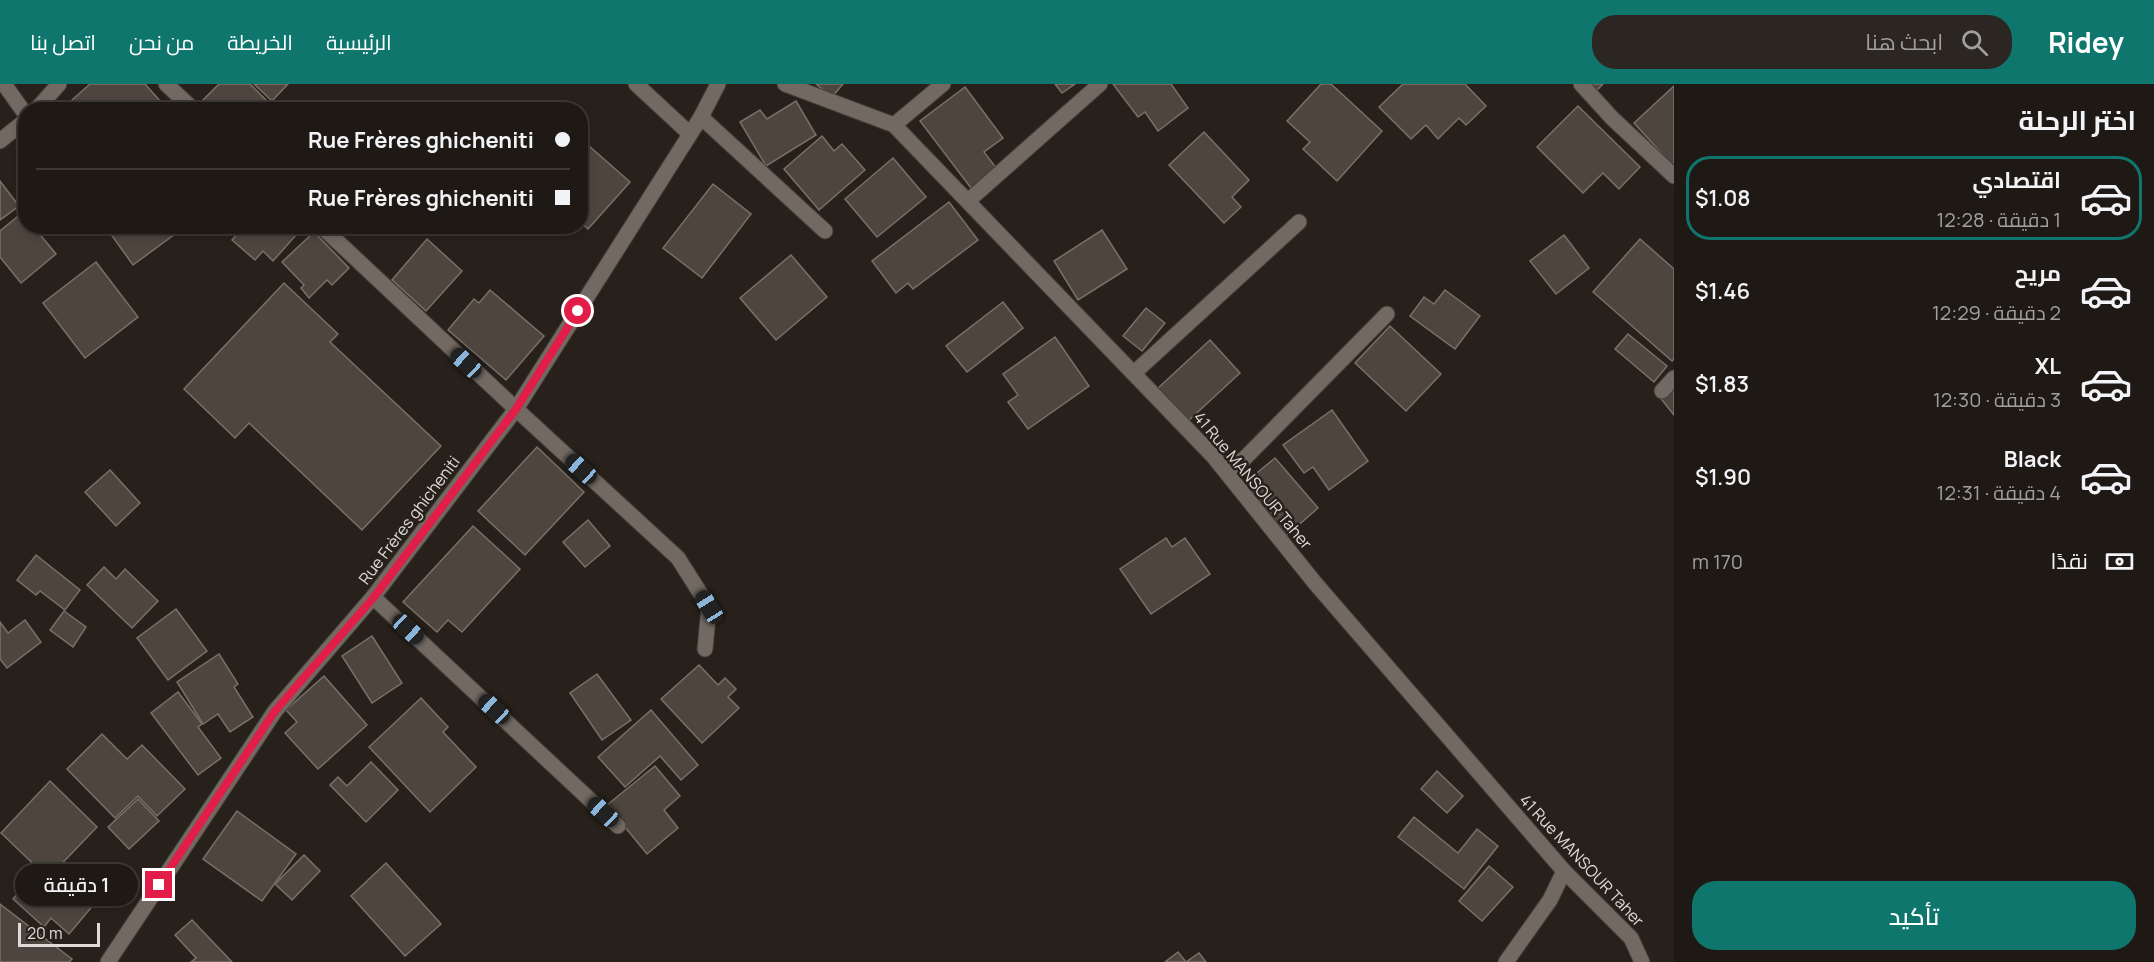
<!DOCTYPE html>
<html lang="ar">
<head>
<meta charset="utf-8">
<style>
	:root { --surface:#1e1914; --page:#2b2622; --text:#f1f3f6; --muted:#a1a0a0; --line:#3c3834; --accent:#0f766e }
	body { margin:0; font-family:Manrope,Cairo,sans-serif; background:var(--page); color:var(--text); direction:rtl; height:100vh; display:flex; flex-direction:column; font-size:22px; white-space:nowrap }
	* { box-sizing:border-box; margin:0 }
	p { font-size:20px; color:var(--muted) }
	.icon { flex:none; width:33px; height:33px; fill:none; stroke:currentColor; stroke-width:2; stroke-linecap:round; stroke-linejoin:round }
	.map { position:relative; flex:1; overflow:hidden; direction:ltr }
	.sheet { display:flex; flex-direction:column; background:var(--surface); width:480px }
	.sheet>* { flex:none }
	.hud { position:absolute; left:18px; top:18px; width:570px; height:132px; border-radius:24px; box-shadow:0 3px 9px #0003,0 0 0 2px var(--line); direction:rtl; display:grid; align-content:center; height:132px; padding:0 18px; background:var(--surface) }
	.scale { position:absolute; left:18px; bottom:15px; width:82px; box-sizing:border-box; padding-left:6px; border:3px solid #e0dbd6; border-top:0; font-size:16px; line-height:21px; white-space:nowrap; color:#e0dbd6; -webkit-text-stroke:4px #28211b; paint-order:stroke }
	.end { position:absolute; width:27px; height:27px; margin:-14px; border:8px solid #e11d48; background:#fff; box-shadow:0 0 0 3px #fff }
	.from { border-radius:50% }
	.bubble { position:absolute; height:42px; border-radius:21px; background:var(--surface); box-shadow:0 3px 9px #0003,0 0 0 2px var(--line); font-size:20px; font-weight:600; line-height:42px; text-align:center; direction:rtl }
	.car { position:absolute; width:18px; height:36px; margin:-18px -9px; border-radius:8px; box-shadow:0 0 4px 2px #0007; background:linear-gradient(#222 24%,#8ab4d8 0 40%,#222 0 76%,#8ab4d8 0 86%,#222 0) }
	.hud b { display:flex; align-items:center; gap:21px; height:57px; font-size:22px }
	.hud b+b { border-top:2px solid var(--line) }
	.hud i { width:15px; height:15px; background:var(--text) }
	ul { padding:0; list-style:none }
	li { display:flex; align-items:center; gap:18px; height:84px; margin:0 12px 9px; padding:0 6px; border:3px solid transparent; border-radius:24px }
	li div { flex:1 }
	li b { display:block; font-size:22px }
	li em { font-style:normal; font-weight:600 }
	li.selected { border-color:var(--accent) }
	li>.icon { width:54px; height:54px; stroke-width:1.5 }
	h2 { padding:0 18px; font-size:27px; line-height:72px }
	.pay { display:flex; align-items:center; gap:15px; height:66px; padding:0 18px; font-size:22px }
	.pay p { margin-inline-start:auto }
	.cta { display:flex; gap:12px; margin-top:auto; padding:12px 18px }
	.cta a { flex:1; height:69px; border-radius:24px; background:var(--accent); color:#fff; font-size:24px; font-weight:600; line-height:69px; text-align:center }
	header { display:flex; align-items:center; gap:36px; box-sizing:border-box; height:84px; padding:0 30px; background:var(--accent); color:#fff }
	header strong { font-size:28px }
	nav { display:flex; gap:33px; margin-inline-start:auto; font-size:21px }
	.search { width:420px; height:54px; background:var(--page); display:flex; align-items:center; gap:15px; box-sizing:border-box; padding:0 21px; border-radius:24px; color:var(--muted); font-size:22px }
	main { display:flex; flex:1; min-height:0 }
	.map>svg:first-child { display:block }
</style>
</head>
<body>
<header>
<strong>Ridey</strong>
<div class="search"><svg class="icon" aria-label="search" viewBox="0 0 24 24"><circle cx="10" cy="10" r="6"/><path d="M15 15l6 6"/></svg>ابحث هنا</div>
<nav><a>الرئيسية</a><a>الخريطة</a><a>من نحن</a><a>اتصل بنا</a></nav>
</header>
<main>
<section class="sheet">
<h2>اختر الرحلة</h2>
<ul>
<li class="selected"><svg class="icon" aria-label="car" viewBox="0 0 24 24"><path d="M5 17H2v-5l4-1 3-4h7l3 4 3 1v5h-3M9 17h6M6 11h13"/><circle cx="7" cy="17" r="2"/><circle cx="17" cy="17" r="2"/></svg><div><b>اقتصادي</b><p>1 دقيقة · 12:28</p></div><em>$1.08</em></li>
<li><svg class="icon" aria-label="car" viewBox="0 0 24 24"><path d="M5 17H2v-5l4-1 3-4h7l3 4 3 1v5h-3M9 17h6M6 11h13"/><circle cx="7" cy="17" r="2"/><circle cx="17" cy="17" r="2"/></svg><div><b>مريح</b><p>2 دقيقة · 12:29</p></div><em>$1.46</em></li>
<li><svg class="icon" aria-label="car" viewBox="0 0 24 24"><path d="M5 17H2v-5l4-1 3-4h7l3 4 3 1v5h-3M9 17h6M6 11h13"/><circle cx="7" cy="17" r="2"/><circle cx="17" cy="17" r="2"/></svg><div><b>XL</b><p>3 دقيقة · 12:30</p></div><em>$1.83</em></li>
<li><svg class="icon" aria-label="car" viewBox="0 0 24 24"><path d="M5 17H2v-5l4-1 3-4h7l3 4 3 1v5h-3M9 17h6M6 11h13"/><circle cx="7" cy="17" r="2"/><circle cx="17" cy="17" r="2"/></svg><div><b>Black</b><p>4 دقيقة · 12:31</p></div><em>$1.90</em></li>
</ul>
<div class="pay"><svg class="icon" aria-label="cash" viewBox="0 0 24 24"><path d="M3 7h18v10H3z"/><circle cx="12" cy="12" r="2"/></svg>نقدًا<p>170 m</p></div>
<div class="cta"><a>تأكيد</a></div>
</section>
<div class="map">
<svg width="1674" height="878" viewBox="0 0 1674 878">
	<rect width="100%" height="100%" fill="#28211b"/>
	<g fill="#4e463e" stroke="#797068" stroke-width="1.5">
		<polygon points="90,0 145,0 160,17 151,26 81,26 72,16"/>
		<polygon points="219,0 250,0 266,16 256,26 202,26 198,21"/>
		<polygon points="254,0 288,0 272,17"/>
		<polygon points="816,0 843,0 832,13"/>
		<polygon points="1055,0 1075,0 1062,9"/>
		<polygon points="1113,0 1171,0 1188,24 1158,47 1145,28 1138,33"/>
		<polygon points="1321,0 1331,0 1382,47 1337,97 1303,65 1310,58 1287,37"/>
		<polygon points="1403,0 1465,0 1486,22 1466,41 1459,34 1438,55 1426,41 1411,55 1379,23"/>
		<polygon points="1589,0 1603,0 1596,7"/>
		<polygon points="1674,2 1674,83 1634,39"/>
		<polygon points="965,3 1003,54 984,68 997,85 971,104 920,37"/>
		<polygon points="796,17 816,51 766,82 740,38 760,26 767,35"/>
		<polygon points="1578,22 1640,83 1619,105 1603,89 1583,109 1537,63"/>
		<polygon points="1204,48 1249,96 1232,113 1241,123 1224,139 1169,81"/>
		<polygon points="822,52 834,67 842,60 865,86 819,126 784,85"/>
		<polygon points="580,54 630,98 588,145 580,138"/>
		<polygon points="893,74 926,113 877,153 845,115"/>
		<polygon points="0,97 19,122 0,136"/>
		<polygon points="713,100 751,130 702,194 663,164"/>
		<polygon points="949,118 978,156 913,205 908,199 896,209 872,177"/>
		<polygon points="22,129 26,133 26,142 33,142 56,170 21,199 0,173 0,147"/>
		<polygon points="105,142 169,142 175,150 133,181"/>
		<polygon points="235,142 304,142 273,177 263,167 255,176 232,156 240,147"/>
		<polygon points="1102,146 1127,185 1078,216 1054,177"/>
		<polygon points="314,148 349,184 332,201 327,196 309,214 301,204 304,201 282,178"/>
		<polygon points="1564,151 1589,184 1556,210 1530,177"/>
		<polygon points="427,155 462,187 426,227 392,196"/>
		<polygon points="1640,155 1674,185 1674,275 1672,277 1593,208"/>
		<polygon points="791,171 827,213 776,256 740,214"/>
		<polygon points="96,178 138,233 85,274 43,219"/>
		<polygon points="284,199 338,250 330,258 441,362 362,446 249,339 235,354 184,305"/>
		<polygon points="490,206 544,252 506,296 448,246 474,215 479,219"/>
		<polygon points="1445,206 1480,232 1455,265 1410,232 1424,213 1434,220"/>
		<polygon points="1003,218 1023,244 967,288 946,262"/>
		<polygon points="1146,224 1165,239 1142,267 1123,252"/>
		<polygon points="1390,242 1441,290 1406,327 1355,279"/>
		<polygon points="1628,250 1667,282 1654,298 1615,265"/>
		<polygon points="1055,253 1089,302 1028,345 1008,318 1018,311 1003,290"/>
		<polygon points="1210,256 1240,289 1187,338 1157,305"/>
		<polygon points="1674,300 1674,331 1659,312"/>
		<polygon points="1332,326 1368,377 1329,406 1313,383 1304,389 1283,361"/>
		<polygon points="537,363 584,408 525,471 478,427"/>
		<polygon points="1275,374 1318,424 1285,453 1241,402"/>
		<polygon points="110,386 140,419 116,442 85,408"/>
		<polygon points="588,436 610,462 585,483 563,458"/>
		<polygon points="473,442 520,485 462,548 448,536 437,548 403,518"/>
		<polygon points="1166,454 1172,463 1185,454 1210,490 1151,530 1120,485"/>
		<polygon points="36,471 80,506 65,526 40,507 36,511 17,496"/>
		<polygon points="104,483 116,495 125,485 158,517 132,544 87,501"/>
		<polygon points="176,525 207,567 168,596 137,554"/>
		<polygon points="64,527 86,543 73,563 50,546"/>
		<polygon points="25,536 41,558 7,584 0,575 0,538 8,549"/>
		<polygon points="372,552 402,599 372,619 342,572"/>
		<polygon points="219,570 238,600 234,603 253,633 230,648 218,630 203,640 177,598"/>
		<polygon points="699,581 718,601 725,594 736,605 728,613 739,624 702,659 661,615"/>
		<polygon points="597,590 631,636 602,656 570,609"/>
		<polygon points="324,592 367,641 318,685 285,649 297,638 286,626"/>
		<polygon points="178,608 202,640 198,643 221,674 198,691 151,629"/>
		<polygon points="421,614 448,643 443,648 476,683 430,728 369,663"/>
		<polygon points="651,626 698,681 681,696 660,672 625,703 598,673"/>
		<polygon points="102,650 127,675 142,661 185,705 157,732 138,712 115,734 67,685"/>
		<polygon points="371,678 398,706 366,738 330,701 338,693 347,702"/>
		<polygon points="655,682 680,712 664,726 678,744 647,770 607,721"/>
		<polygon points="1437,687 1463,712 1447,729 1421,705"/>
		<polygon points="50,697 97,743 48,794 1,749"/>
		<polygon points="138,715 159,737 129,765 108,743"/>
		<polygon points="237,727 296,770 262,817 203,775"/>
		<polygon points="1414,733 1458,769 1477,745 1498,762 1464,805 1398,753"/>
		<polygon points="304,771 320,787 292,816 275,800"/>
		<polygon points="386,779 441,840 405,872 351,812"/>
		<polygon points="89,781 112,801 97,818 74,798"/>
		<polygon points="1489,782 1513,803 1482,837 1459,817"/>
		<polygon points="61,789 95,819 69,850 51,834 44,843 13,815 24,802 39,815"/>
		<polygon points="0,820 72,875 69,878 0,878"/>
		<polygon points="192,836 232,878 191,878 196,874 175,851"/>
		<polygon points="1178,868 1186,878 1165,878"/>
		<polygon points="1199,869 1206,878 1186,878"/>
	</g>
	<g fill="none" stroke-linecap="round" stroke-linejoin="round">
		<g stroke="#433d37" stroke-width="17">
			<g id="street">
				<polyline points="4,0 26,31"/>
				<polyline points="166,0 194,26"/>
				<polyline points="636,0 690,50"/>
				<polyline points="785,0 894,41 1213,372 1315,499 1564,787 1631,854 1642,878"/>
				<polyline points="1581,0 1612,34 1674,92"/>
				<polyline points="36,26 59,0"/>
				<polyline points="701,33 825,147"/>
				<polyline points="894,41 943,0"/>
				<polyline points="0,57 26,36"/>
				<polyline points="968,117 1100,0"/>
				<polyline points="321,142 516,325 678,474 709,523 705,565"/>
				<polyline points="1134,289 1299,138"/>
				<polyline points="1662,307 1674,294"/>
				<polyline points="1226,388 1245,374 1387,230"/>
				<polyline points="373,513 618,742"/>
				<polyline points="108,878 275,627 373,513 516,325 701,33 718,0"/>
				<polyline points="1506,878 1550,816 1564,787"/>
			</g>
		</g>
		<use href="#street" stroke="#726962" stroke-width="15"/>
	</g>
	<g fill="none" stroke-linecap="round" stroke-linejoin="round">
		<polyline stroke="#e11d48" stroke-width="8" points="159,801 275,627 374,513 516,325 578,227"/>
	</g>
	<g text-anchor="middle" stroke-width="5" stroke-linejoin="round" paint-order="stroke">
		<g font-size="16" fill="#e0dbd6" stroke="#28211b">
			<text transform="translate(1253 396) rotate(50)" y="6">41 Rue MANSOUR Taher</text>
			<text transform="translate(409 436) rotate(-53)" y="6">Rue Frères ghicheniti</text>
			<text transform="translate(1582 776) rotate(47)" y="6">41 Rue MANSOUR Taher</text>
		</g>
	</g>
</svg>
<div class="scale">20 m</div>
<i class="end from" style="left:578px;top:227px"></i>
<i class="end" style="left:159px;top:801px"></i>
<div class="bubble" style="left:15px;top:780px;width:123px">1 دقيقة</div>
<i class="car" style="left:466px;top:279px;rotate:313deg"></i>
<i class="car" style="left:581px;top:385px;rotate:312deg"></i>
<i class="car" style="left:709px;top:523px;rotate:328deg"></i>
<i class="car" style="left:408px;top:545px;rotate:133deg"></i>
<i class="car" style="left:494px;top:625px;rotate:313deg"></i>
<i class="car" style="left:603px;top:728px;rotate:313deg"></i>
<div class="hud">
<b><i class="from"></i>Rue Frères ghicheniti</b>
<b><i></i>Rue Frères ghicheniti</b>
</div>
</div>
</main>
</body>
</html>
